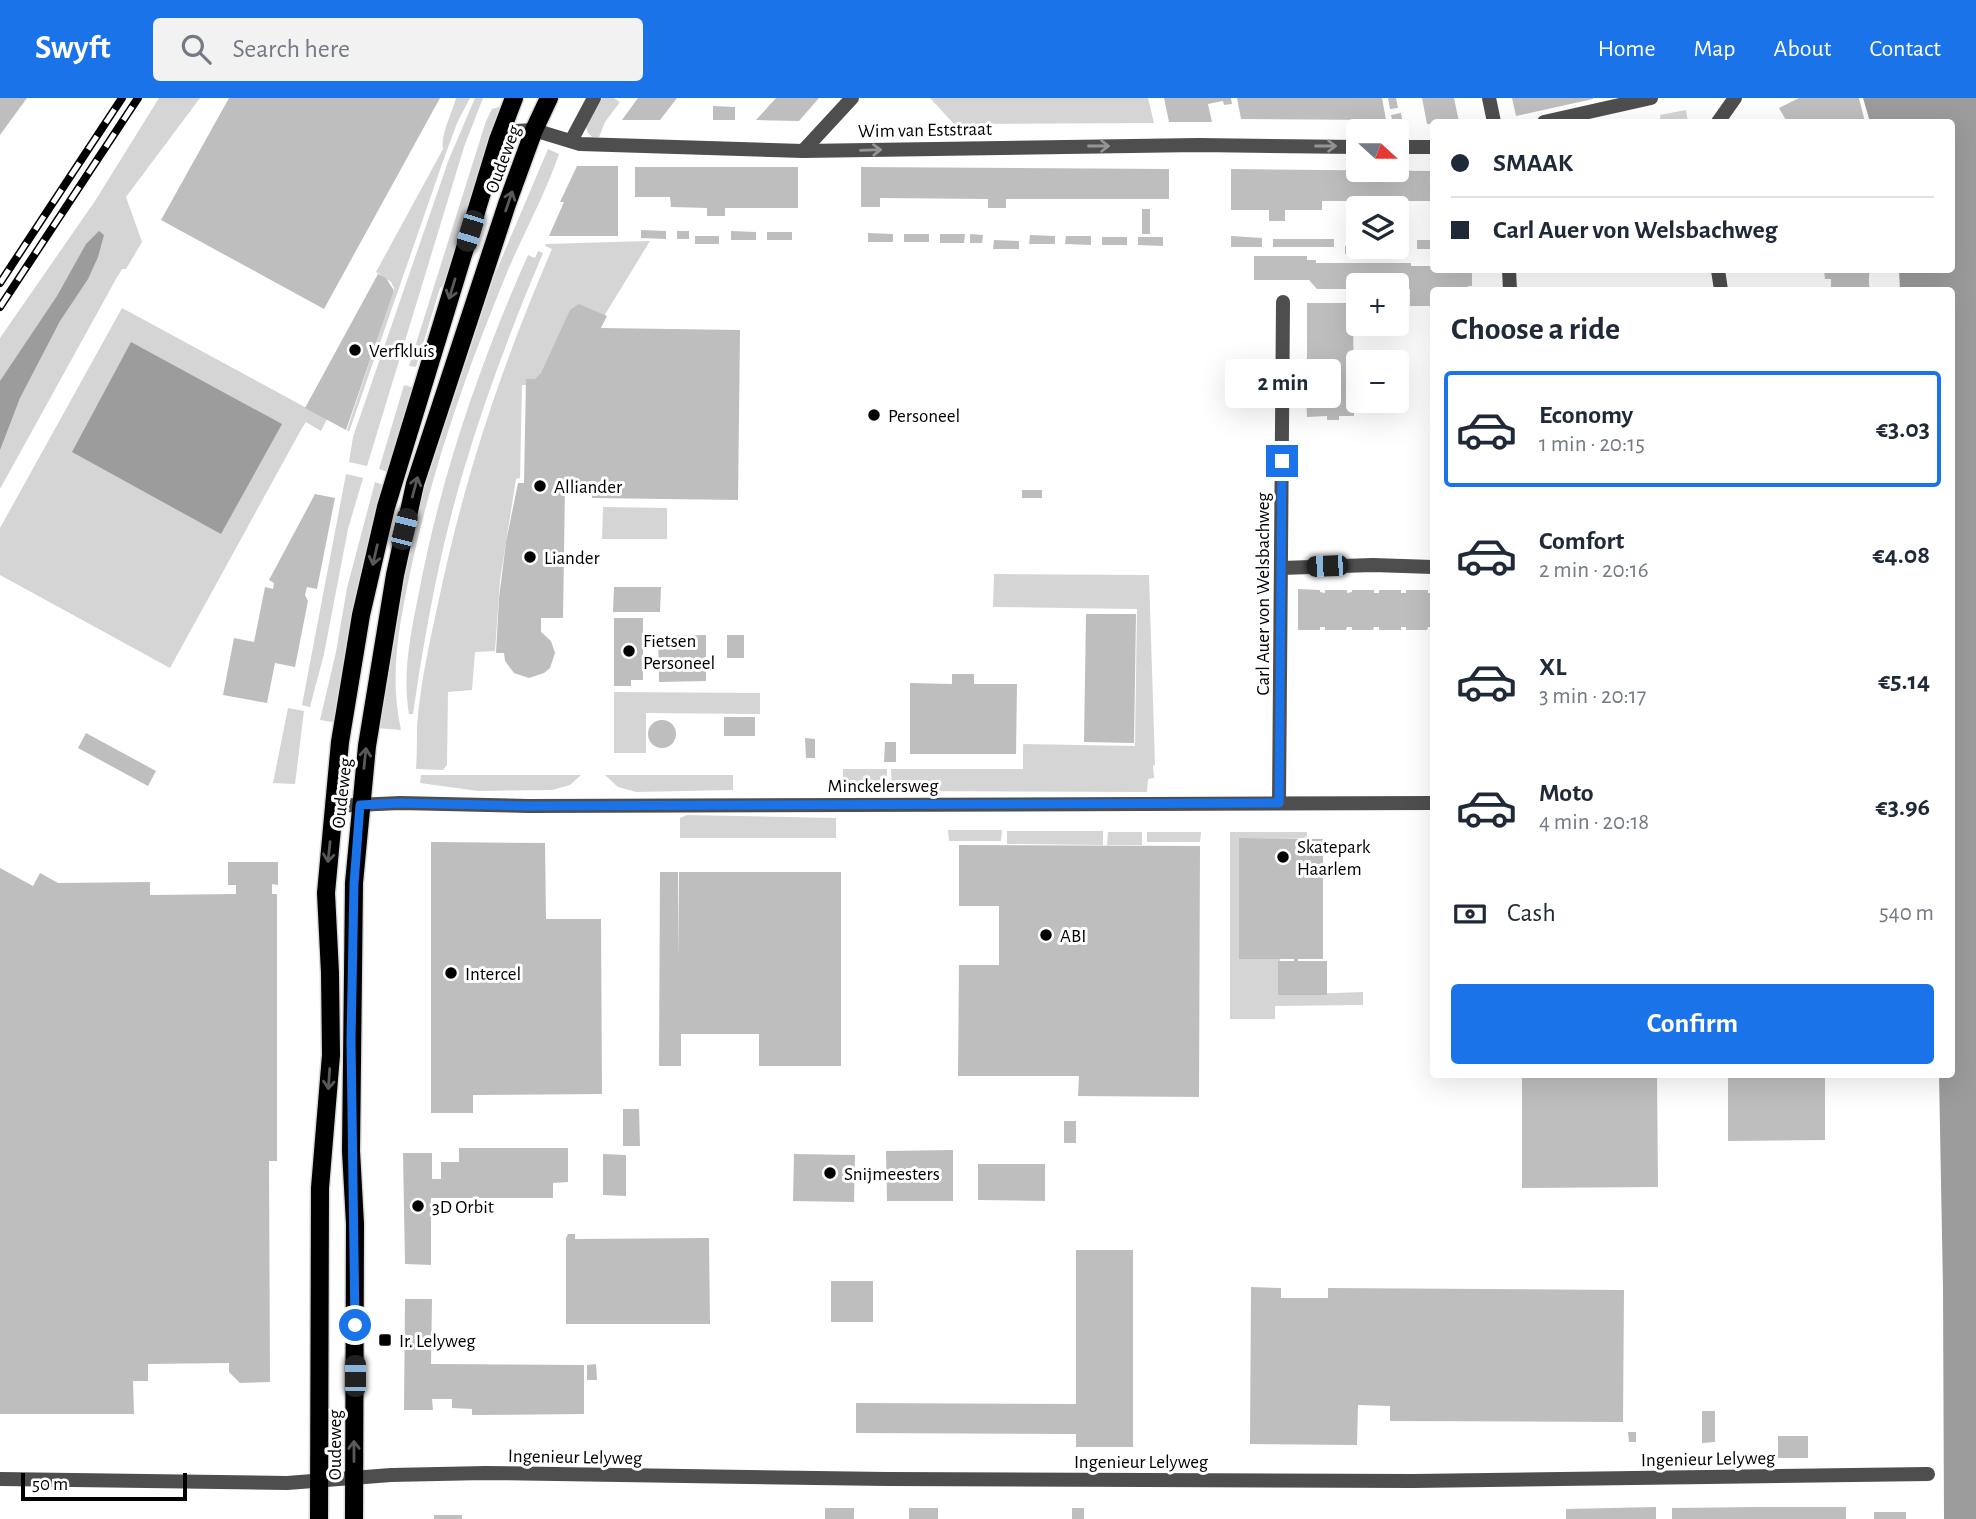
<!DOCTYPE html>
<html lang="en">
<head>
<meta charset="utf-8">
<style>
	:root { --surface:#fff; --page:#f2f2f3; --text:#1f2937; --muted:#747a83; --line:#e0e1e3; --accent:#1a73e8 }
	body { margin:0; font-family:"Alegreya Sans",sans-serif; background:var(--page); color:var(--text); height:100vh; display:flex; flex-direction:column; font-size:26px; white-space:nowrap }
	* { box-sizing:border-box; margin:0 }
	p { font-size:23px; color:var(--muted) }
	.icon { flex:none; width:38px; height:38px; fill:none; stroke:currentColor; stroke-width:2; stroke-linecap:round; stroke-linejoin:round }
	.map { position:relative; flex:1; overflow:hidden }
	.drawer { position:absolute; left:1430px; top:189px; width:525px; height:791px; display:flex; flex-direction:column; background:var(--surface); border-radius:7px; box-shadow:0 7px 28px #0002 }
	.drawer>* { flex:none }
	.banner { position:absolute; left:1430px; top:21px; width:525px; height:154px; border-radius:7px; box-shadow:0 7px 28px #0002; display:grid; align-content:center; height:154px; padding:0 21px; background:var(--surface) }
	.needle { width:46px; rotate:111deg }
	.tools { position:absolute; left:1346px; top:21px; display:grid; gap:14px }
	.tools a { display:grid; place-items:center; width:63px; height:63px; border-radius:7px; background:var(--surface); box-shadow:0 7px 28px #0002; font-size:35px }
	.scale { position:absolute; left:21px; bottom:18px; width:166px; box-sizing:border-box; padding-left:7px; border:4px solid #000; border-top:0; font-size:19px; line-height:24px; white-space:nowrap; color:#000; -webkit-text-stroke:5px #fff; paint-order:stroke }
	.end { position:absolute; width:32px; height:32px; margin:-16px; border:9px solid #1a73e8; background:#fff; box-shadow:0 0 0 4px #fff }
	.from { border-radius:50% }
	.bubble { position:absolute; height:49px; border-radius:7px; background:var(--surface); box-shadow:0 7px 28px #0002; font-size:23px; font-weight:700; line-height:49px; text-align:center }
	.car { position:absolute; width:21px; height:42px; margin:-21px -10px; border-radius:9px; box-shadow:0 0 5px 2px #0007; background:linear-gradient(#222 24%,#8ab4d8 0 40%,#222 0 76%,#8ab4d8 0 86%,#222 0) }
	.banner b { display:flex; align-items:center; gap:24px; height:66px; font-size:26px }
	.banner b+b { border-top:2px solid var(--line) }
	.banner i { width:18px; height:18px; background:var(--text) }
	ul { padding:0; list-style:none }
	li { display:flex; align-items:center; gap:21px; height:116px; margin:0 14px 10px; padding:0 7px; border:4px solid transparent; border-radius:7px }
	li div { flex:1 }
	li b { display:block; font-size:26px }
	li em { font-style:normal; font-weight:700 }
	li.current { border-color:var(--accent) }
	li>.icon { width:63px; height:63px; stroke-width:1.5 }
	h2 { padding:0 21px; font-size:32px; line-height:84px }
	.pay { display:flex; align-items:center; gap:18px; height:77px; padding:0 21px; font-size:26px }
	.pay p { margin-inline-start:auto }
	.action { display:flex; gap:14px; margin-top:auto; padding:14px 21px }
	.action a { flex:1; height:80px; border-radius:7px; background:var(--accent); color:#fff; font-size:28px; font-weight:700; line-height:80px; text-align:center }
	header { display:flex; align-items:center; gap:42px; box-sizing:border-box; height:98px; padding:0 35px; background:var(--accent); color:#fff }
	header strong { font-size:33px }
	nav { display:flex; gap:38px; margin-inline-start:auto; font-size:24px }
	.search { width:490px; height:63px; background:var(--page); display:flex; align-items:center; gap:18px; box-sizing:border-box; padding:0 24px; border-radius:7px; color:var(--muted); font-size:26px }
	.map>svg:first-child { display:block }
</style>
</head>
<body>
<header>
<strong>Swyft</strong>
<div class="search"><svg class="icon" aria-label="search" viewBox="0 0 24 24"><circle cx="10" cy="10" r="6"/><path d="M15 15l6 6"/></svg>Search here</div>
<nav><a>Home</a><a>Map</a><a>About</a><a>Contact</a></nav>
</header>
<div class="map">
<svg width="1976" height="1421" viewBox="0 0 1976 1421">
	<rect width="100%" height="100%" fill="#fff"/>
	<g fill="#d5d5d5">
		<polygon points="159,0 200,0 126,99 142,144 126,171 122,171 116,181 0,391 0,240 95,103"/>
		<path d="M456 0H470L457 25 442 66 349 334 347 332 394 190 391 184 376 174 443 51C440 37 452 16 456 0Z"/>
		<polygon points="475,0 483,0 464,49 367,368 349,364 353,339 449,61"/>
		<polygon points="602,0 614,0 620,4 605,24 599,39 592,39 588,35 586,29"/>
		<polygon points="930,0 1148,0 1154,25 954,26"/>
		<polygon points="499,9 502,11 450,183 440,190 416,269 409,268 486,23 492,11"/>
		<polygon points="1686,12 1688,24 1661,24 1660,17"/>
		<path d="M548 51 559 56C545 97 523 136 506 177 466 274 432 372 410 475 399 529 389 577 401 632L376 630 399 482 423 394 495 176Z"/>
		<path d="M650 143 598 228 539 287H522L520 380 516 381 500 482 495 553 475 554 472 592 448 594 447 667 443 672 416 671C417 656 417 642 417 628 420 586 430 542 439 501 465 377 502 267 552 151L545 148 546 146Z"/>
		<path d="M538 153 543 155C513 226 486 297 464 371 440 451 425 534 413 616H409C402 574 411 535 419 494 441 378 480 265 528 157L535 160Z"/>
		<polygon points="122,210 327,321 321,333 306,324 302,330 170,570 0,477 0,430"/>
		<polygon points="404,287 418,291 390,375 379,371"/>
		<polygon points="346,376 363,380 348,431 324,556 310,609 302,607"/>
		<polygon points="375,384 386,388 337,625 320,622 336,554 347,490"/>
		<polygon points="603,409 667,410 667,441 602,441"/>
		<polygon points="994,476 1149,477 1155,667 1153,668 1154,680 1148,681 1147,694 892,693 891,671 1023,671 1023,646 1135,648 1137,511 993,509"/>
		<polygon points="614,594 760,595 760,616 646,615 646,655 614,655"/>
		<polygon points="288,610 304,613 295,686 273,685"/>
		<polygon points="843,671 887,671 887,694 843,693"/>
		<polygon points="421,677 581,677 570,687 552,692 478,693 420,685"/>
		<polygon points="605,677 733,677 733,692 636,694 618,689"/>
		<polygon points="687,717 836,720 836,740 680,740 680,720"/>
		<polygon points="948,732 1002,732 1001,743 949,743"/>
		<polygon points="1007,733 1103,733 1103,747 1007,746"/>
		<polygon points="1108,734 1142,734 1142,747 1107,747"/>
		<polygon points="1147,734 1201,734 1200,744 1147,744"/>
		<polygon points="1230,734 1307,734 1307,740 1239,741 1239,860 1280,861 1281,897 1363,894 1363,907 1275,908 1275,921 1230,921"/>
	</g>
	<g fill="#9c9c9c">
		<polygon points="1863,0 1976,0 1976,1421 1944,1421 1943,1190 1939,977 1951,976 1951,192 1900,192 1899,172 1951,172 1951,24 1870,24"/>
		<polygon points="99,133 104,137 98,159 88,181 60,223 20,300 0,352 0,283 57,198 86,146"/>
		<polygon points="131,244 282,326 221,436 72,354"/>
	</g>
	<g fill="#bebebe">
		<polygon points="0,0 27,0 0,37"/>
		<polygon points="229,0 440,0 324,211 161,122"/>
		<polygon points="638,0 677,0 660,22 622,22"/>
		<polygon points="776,0 819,0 799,23 756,22"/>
		<polygon points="1164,0 1231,0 1232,6 1224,7 1223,3 1208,6 1212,24 1169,24"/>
		<polygon points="1237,0 1382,0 1386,22 1241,21"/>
		<polygon points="1388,0 1396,0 1398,10 1390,11"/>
		<polygon points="1422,0 1454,0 1459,24 1427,26"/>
		<polygon points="1512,0 1593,0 1593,1 1516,18"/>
		<polygon points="1799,0 1859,0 1865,24 1787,24 1779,10"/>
		<polygon points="713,8 735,9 735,22 713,22"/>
		<polygon points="1401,15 1403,26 1393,26 1391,17"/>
		<polygon points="577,68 618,68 618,138 549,138 564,104 560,104"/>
		<polygon points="635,69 798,69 798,110 725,110 725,118 707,118 707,110 671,109 670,99 635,99"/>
		<polygon points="861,69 1169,71 1169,101 1006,101 1006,110 988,110 988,101 880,100 880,109 861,109"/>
		<polygon points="1231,71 1433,73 1433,103 1322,103 1322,112 1285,112 1285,123 1269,123 1269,112 1231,112"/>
		<rect x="1142" y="111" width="8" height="25"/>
		<polygon points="641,132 666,133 666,141 641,140"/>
		<rect x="677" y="133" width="12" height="8"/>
		<polygon points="731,133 756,134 756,142 731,142"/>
		<rect x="767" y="134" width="25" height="8"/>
		<polygon points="868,135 893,136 893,144 868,144"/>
		<rect x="904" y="136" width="25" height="8"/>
		<polygon points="940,136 965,136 964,145 940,145"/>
		<polygon points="970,136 983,137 982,145 970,145"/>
		<polygon points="1030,137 1055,138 1055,146 1029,146"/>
		<rect x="695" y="138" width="24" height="8"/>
		<polygon points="1066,138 1091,138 1091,147 1065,146"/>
		<polygon points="1231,138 1262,140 1262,149 1231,149"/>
		<rect x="1102" y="139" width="25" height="8"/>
		<polygon points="1138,139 1163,139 1163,148 1138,147"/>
		<rect x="1273" y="141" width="61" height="8"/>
		<polygon points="994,142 1019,143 1019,151 993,151"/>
		<rect x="1396" y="142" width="10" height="9"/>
		<rect x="1417" y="142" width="16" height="9"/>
		<polygon points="1345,148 1370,149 1370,156 1345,156"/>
		<polygon points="1254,158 1307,158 1307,162 1316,162 1316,165 1411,165 1411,168 1433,168 1433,172 1472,172 1472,188 1468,188 1468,192 1433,192 1433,208 1410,208 1410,191 1396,191 1396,187 1358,187 1358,191 1317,191 1309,182 1254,182"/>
		<polygon points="1824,172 1869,172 1869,192 1848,192 1848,189 1831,189 1831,181 1825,181"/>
		<polygon points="378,176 386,180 393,191 393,195 346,332 305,310"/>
		<polygon points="1307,205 1353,205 1354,318 1339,318 1339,322 1327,322 1327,318 1307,319 1306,298 1309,298 1307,283"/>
		<polygon points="579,206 607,218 601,230 740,232 738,402 592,400 592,387 565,387 563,520 541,520 541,534 551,543 555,555 550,570 544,575 529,580 514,575 505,563 504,555 496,555 499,500 506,444 518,385 524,385 526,281 535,281 541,275 570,212"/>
		<rect x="1022" y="392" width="20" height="8"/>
		<polygon points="315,396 335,400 317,491 307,489 305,497 308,503 295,569 275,565 267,605 223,597 234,540 254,544 265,489 273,491 274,485 269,482"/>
		<polygon points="614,489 661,489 660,514 613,514"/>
		<polygon points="1298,491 1320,492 1320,494 1325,495 1325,492 1347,492 1347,495 1352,494 1352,492 1374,492 1374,495 1379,495 1379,492 1401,492 1401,495 1406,495 1406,492 1428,492 1428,495 1433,495 1433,529 1428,529 1427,532 1406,532 1406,529 1401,529 1401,532 1379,532 1379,529 1374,529 1373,532 1352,532 1352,529 1347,529 1346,532 1325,532 1325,529 1320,529 1320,532 1298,532"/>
		<polygon points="1086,516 1136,516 1134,645 1084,644"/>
		<polygon points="614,520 643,520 643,582 631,582 631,588 614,588"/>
		<polygon points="706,537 706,583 659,584 658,538"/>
		<rect x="727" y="537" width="17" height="23"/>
		<polygon points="952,576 974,576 974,586 1017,586 1016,656 910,656 910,585 952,586"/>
		<rect x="724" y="619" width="31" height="19"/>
		<circle cx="662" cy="636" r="14"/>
		<polygon points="86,635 156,673 148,688 78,650"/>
		<polygon points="805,640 815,641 815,660 806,660"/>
		<polygon points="885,644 896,644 896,664 884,664"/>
		<polygon points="1239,740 1323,741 1323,861 1298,861 1298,863 1327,863 1327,897 1278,897 1278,863 1294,863 1294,861 1239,861"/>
		<polygon points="431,744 545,745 546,821 601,821 602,996 473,997 473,1015 431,1015"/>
		<polygon points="959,747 1200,748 1199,999 1078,998 1079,978 958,978 959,867 999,867 999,808 959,808"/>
		<polygon points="228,764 278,764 278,787 272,786 272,796 277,796 277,1063 269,1063 270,1284 240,1285 229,1274 229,1265 148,1266 148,1283 133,1283 134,1316 0,1316 0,770 33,788 40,775 58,785 150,784 150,797 236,796 236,787 228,787"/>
		<polygon points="660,774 678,774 679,861 679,774 841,774 841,968 759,968 759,936 681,936 681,968 659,968"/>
		<polygon points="1522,976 1657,976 1658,1089 1522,1090"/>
		<polygon points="1728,976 1825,976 1825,1042 1728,1043"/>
		<polygon points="623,1011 639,1011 640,1048 623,1048"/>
		<rect x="1064" y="1023" width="12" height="22"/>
		<polygon points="459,1050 568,1050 568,1084 553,1085 553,1100 431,1100 431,1167 405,1166 403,1055 432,1055 432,1081 441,1081 441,1064 459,1064"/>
		<polygon points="953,1052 953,1103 887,1103 886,1053"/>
		<polygon points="603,1056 626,1057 626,1098 603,1097"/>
		<polygon points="794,1056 855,1057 854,1104 793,1103"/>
		<polygon points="978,1066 1045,1066 1045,1103 978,1102"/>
		<polygon points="568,1136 575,1136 575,1141 709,1140 710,1226 566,1226 566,1140"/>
		<polygon points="1076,1152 1133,1152 1133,1349 1076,1349 1076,1336 856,1335 856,1305 1076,1306"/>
		<rect x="831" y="1183" width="42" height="41"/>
		<polygon points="1251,1189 1281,1190 1281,1200 1328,1200 1328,1190 1624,1192 1623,1324 1390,1323 1390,1308 1358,1307 1357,1347 1250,1346"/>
		<polygon points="405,1201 432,1201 431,1266 584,1267 584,1316 472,1317 472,1311 452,1310 452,1301 432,1301 433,1312 404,1312"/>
		<polygon points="596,1266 597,1282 587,1282 587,1267"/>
		<polygon points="1702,1313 1715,1313 1715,1344 1702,1345"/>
		<polygon points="1628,1334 1636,1334 1636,1344 1629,1344"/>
		<rect x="1778" y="1338" width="30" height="22"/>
		<polygon points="1656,1409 1656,1421 1566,1421 1566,1411"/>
		<polygon points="1757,1409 1846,1409 1846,1421 1672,1421 1672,1410"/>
		<rect x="825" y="1410" width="29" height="11"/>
		<rect x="909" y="1410" width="29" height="11"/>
		<rect x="1072" y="1410" width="12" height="11"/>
		<rect x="1874" y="1414" width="32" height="7"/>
		<rect x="434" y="1417" width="28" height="4"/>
	</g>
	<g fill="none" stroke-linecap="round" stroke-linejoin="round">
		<g stroke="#dbdbdb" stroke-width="21">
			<g id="primary">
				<polyline points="319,1421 320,1090 331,957 330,875 326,795 340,644 361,517 386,409 498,42 514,0"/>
				<polyline points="354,1421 355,1126 351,1053 354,785 367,648 395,477 415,386 507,106 534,32 549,0"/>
			</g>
		</g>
		<g stroke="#4e4e4e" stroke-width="14">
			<polyline points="1544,24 1651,0"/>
			<polyline points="1718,24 1735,0"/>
			<polyline points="1718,172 1721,192"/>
		</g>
		<g stroke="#4e4e4e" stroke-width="14">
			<polyline points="1489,0 1494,24"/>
			<polyline points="498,42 515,33 534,32 580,46 803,53 1198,47 1358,49"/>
			<polyline points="571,43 594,0"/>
			<polyline points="1396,49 1433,49"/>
			<polyline points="803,53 852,0"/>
			<polyline points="1509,172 1510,192"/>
			<polyline points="1281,470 1373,467 1433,469"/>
			<polyline points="1279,705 1283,204"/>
			<polyline points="334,708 400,705 529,708 1433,705"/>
			<polyline points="0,1381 287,1385 391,1377 485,1375 887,1381 1413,1383 1928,1376"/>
		</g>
		<use href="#primary" stroke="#000" stroke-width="18"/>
		<g stroke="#000" stroke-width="8">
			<g id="rail">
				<polyline points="0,185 122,0"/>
				<polyline points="0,209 138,0"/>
			</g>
		</g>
		<use href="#rail" stroke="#fff" stroke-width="5" stroke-dasharray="16" stroke-linecap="butt"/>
	</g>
	<defs><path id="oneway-shaft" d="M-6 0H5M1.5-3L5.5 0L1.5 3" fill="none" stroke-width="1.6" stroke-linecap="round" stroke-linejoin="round" transform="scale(1.75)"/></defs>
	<g stroke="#959595">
		<use href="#oneway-shaft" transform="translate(1099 48)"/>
		<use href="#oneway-shaft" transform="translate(1326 48)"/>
		<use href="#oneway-shaft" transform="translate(871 52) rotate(-2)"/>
	</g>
	<g stroke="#595959">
		<use href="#oneway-shaft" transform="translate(509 103) rotate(-71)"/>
		<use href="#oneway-shaft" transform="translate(452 191) rotate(107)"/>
		<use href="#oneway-shaft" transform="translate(415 389) rotate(-75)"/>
		<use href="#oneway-shaft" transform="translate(375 457) rotate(103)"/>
		<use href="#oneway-shaft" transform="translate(365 660) rotate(-84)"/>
		<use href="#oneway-shaft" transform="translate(329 754) rotate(96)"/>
		<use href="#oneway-shaft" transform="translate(329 981) rotate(94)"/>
		<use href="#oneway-shaft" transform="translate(354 1353) rotate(-90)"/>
	</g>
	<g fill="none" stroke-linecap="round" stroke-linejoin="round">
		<polyline stroke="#1a73e8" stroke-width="9" points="355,1227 351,942 354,786 360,707 400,705 529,708 1279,705 1282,363"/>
	</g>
	<g fill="#000" stroke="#fff" stroke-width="2.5">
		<circle cx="355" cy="252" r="7"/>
		<circle cx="874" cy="317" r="7"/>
		<circle cx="540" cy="388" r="7"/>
		<circle cx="530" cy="459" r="7"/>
		<circle cx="629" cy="553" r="7"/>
		<circle cx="1283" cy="759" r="7"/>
		<circle cx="1046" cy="837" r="7"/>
		<circle cx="451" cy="875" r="7"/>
		<circle cx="830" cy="1075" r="7"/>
		<circle cx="418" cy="1108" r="7"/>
		<rect x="378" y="1235" width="14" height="14" rx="3.5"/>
	</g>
	<g text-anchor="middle" stroke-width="6" stroke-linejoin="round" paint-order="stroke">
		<g font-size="19" fill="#000" stroke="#fff">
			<text transform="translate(925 31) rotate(-1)" y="7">Wim van Eststraat</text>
			<text transform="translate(502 61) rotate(-70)" y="7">Oudeweg</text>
			<text transform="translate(1262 496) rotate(-90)" y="7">Carl Auer von Welsbachweg</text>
			<text x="883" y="694">Minckelersweg</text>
			<text transform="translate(341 695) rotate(-84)" y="7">Oudeweg</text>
			<text transform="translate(334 1347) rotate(-90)" y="7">Oudeweg</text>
			<text transform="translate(575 1358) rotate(1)" y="7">Ingenieur Lelyweg</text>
			<text transform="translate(1708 1360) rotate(-1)" y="7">Ingenieur Lelyweg</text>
			<text x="1141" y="1370">Ingenieur Lelyweg</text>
		</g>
		<g font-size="19" fill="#000" stroke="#fff" text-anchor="start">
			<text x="369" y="259">Verfkluis</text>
			<text x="888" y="324">Personeel</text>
			<text x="554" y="395">Alliander</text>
			<text x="544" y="466">Liander</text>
			<text x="643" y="549">Fietsen<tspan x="643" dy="22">Personeel</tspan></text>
			<text x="1297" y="755">Skatepark<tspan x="1297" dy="22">Haarlem</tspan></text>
			<text x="1060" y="844">ABI</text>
			<text x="465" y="882">Intercel</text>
			<text x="844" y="1082">Snijmeesters</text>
			<text x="432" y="1115">3D Orbit</text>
			<text x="399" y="1249">Ir. Lelyweg</text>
		</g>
	</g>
</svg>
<div class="tools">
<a><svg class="needle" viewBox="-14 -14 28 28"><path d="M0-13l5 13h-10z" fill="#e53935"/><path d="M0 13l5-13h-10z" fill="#747a83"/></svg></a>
<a><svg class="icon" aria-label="layers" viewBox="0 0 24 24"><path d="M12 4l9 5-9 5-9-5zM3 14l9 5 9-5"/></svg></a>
<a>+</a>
<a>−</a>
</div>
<div class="scale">50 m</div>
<i class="end from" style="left:355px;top:1227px"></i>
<i class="end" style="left:1282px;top:363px"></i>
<div class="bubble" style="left:1225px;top:261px;width:116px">2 min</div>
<i class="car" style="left:470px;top:133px;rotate:197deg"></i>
<i class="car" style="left:404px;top:431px;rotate:14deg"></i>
<i class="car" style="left:1327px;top:468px;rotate:268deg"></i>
<i class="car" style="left:355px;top:1278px;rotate:0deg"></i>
<div class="banner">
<b><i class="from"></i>SMAAK</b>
<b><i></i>Carl Auer von Welsbachweg</b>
</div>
<section class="drawer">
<h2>Choose a ride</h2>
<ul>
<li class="current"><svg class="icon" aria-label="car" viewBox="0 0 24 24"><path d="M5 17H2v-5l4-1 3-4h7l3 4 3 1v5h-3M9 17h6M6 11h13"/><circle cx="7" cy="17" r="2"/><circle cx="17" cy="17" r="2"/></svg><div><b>Economy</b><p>1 min · 20:15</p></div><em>€3.03</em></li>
<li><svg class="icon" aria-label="car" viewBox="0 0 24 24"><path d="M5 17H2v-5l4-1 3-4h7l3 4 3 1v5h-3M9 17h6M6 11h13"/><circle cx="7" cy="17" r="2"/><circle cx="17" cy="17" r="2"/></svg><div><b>Comfort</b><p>2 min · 20:16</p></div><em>€4.08</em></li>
<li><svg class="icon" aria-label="car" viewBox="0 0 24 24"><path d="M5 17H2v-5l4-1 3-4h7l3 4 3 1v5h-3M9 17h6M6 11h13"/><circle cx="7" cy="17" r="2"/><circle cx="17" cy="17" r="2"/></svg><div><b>XL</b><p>3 min · 20:17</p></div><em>€5.14</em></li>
<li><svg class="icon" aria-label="car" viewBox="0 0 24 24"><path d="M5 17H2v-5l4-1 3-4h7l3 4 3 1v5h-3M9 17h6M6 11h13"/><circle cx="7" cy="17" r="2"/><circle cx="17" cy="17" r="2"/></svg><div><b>Moto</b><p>4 min · 20:18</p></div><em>€3.96</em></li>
</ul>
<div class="pay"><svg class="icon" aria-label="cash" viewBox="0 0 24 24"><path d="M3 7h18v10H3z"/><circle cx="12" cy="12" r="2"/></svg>Cash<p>540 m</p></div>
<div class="action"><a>Confirm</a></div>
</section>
</div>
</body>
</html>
